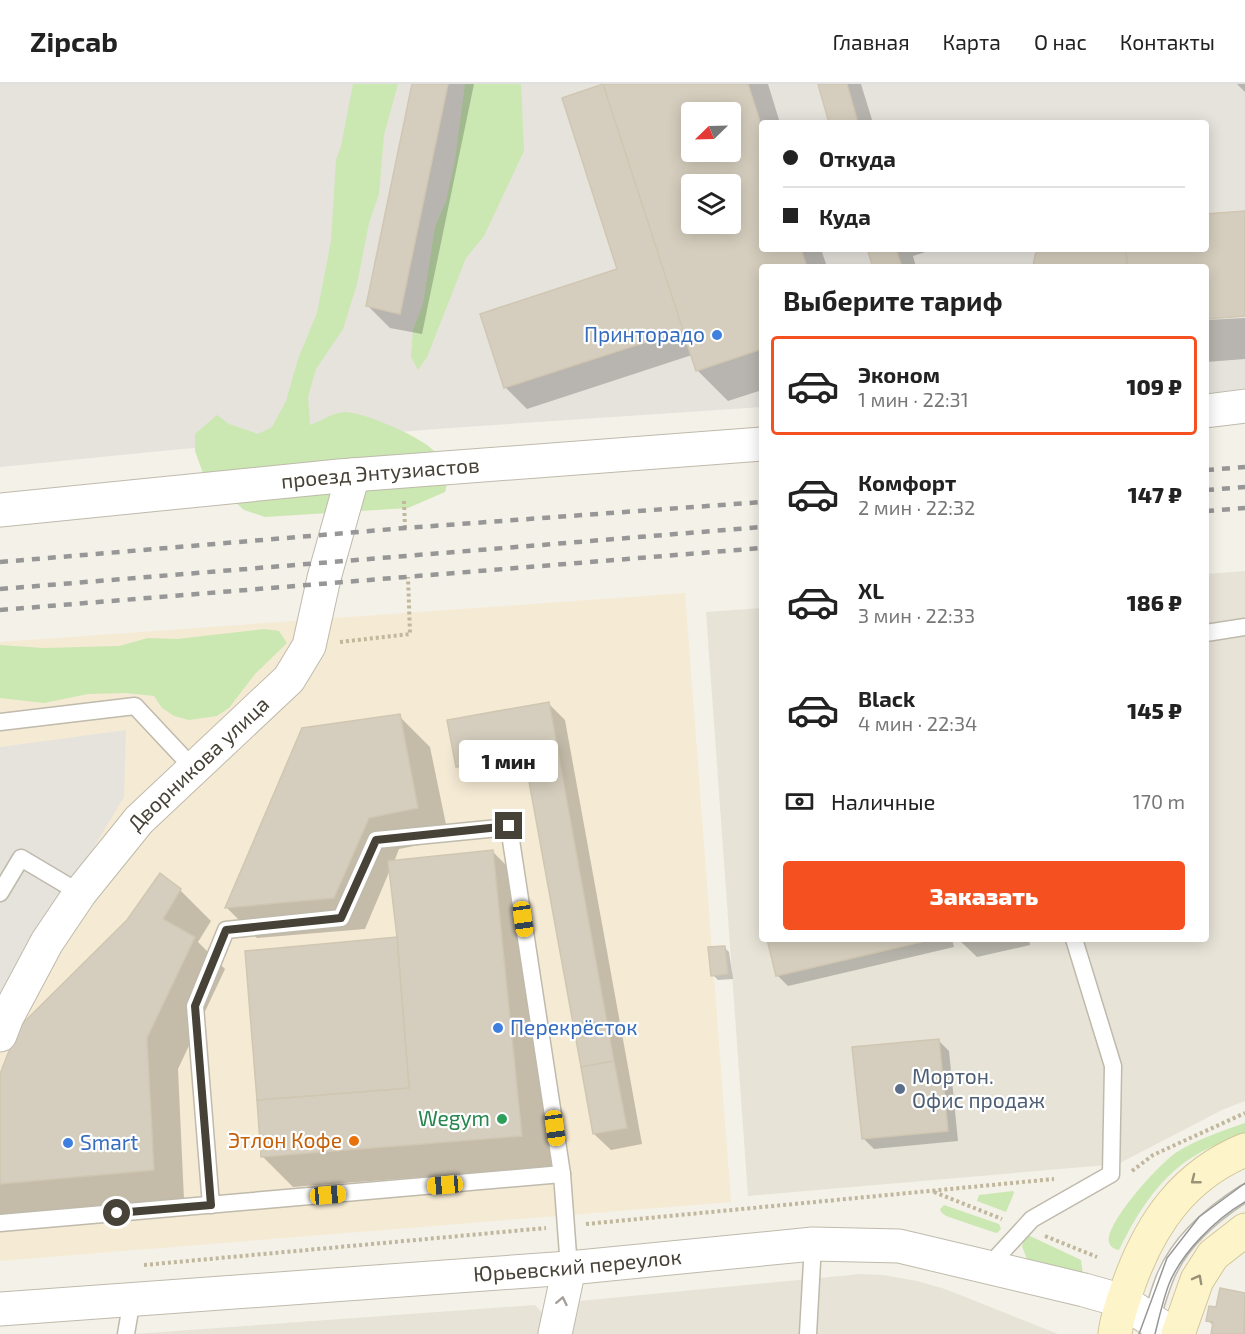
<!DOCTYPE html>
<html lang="ru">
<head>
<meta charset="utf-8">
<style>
	:root { --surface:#fff; --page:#f2f2f2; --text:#222; --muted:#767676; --line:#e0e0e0; --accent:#f45020 }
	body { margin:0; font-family:"Exo 2",sans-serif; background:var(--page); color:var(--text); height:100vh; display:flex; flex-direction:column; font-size:22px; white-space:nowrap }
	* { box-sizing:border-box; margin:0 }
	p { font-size:20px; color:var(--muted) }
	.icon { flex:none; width:33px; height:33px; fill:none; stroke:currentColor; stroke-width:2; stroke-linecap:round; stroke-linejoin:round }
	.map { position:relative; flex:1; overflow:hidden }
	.sheet { position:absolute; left:759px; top:180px; width:450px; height:678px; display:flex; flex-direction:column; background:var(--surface); border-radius:6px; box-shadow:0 3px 15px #0003 }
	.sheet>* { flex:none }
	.top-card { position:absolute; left:759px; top:36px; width:450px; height:132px; border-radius:6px; box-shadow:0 3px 15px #0003; display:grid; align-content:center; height:132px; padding:0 24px; background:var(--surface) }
	.needle { width:39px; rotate:247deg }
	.tools { position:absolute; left:681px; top:18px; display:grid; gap:12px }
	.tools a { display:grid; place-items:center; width:60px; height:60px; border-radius:6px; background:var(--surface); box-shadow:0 3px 15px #0003; font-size:30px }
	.end { position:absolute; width:27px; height:27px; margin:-14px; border:8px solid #474237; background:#fff; box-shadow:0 0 0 3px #fff }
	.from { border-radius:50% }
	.bubble { position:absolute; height:42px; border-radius:6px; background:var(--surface); box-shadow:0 3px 15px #0003; font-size:20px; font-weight:800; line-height:42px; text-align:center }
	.car { position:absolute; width:18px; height:36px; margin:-18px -9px; border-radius:8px; box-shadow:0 0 4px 2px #0007; background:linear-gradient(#f5c518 24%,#345 0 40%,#f5c518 0 76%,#345 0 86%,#f5c518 0) }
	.top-card b { display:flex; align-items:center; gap:21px; height:57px; font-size:22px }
	.top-card b+b { border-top:2px solid var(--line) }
	.top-card i { width:15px; height:15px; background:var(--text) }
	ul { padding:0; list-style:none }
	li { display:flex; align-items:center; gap:18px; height:99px; margin:0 12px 9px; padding:0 12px; border:3px solid transparent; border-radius:6px }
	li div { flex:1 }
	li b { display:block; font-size:22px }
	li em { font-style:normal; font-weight:800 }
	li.current { border-color:var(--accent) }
	li>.icon { width:54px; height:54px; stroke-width:1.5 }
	h2 { padding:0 24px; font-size:27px; line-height:72px }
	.pay { display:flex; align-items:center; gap:15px; height:66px; padding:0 24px; font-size:22px }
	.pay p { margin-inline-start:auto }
	.action { display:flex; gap:12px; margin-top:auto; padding:12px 24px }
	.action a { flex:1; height:69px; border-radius:6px; background:var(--accent); color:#fff; font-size:24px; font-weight:800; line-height:69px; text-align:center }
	header { display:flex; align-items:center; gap:36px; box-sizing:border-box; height:84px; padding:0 30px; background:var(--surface); border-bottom:2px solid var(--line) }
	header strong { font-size:28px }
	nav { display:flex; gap:33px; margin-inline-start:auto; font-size:21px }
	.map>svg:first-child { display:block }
</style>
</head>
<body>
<header>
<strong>Zipcab</strong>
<nav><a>Главная</a><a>Карта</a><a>О нас</a><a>Контакты</a></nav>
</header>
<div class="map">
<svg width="1245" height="1250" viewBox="0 0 1245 1250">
	<rect width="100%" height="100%" fill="#f4f1e8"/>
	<g fill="#e7e3d7">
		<polygon points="1245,487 1245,1017 1222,1026 1118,1080 748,1112 706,528 762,524 762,855 1206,855 1206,490"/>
		<polygon points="861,1190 883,1191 917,1197 945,1205 1058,1250 572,1250 579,1217"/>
		<polygon points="535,1221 544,1231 541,1250 134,1250"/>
	</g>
	<polygon fill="#f5ead4" points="685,509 731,1118 0,1177 0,558"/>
	<g fill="#e6e3dd" fill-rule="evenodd">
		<path d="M0 0H1245V304L1206 310V183H762V323L450 344 182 365 0 383ZM692 28H730V68H692ZM762 39H1206V165H762ZM692 100H730V140H692Z"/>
		<polygon points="126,646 124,713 0,919 0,663"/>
	</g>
	<g fill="#cbe7b2">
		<path d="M353 0H398L384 51 379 110 369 139 357 200 343 245 316 285 308 313 310 341C322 337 331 329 344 328 364 328 419 352 433 366 443 376 450 395 445 408L408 424 265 433 244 426 203 389 195 367V350L217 331 229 340 258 350 272 343 286 317 298 275 317 229 331 157 336 76 341 62Z"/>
		<polygon points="465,0 521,0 524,67 484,152 466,174 427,273 418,286 411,273 413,246 423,220 435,143 446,117 455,76"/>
		<polygon points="264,545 279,547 287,559 255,590 229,624 217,632 189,636 174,632 162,624 154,612 125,609 88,610 44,619 0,614 0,561 43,564 119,562 148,554 177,555"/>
		<path d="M1245 1039V1052C1179 1067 1148 1107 1119 1166 1114 1165 1110 1163 1109 1158 1105 1139 1161 1078 1177 1068 1198 1055 1222 1047 1245 1039Z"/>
		<polygon points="1013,1107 1014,1109 1006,1128 977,1117 979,1111"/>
		<polygon points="944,1121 999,1140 1001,1145 997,1149 993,1148 946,1132 941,1128 940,1125"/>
		<polygon points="1030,1152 1081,1176 1083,1191 1028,1178 1022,1162 1025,1154"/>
	</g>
	<g fill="#0003" fill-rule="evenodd">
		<polygon points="414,0 474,0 422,250 390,244 368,222"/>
		<path d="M604 0H768L780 39H762V165H821L827 183H762V306L728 317 697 286 692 271 527 325 505 303 619 186ZM692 28H730V68H692ZM692 100H730V140H692Z"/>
		<polygon points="819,0 861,0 873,39 831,39"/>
		<polygon points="1237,0 1245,0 1245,8"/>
		<polygon points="869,165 935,165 913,172 916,183 874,183"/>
		<polygon points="1245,234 1245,275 1206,278 1206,236"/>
		<polygon points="548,619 565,636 642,1060 611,1066 594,1050 529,688 474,698 457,682"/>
		<polygon points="399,632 430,663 449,755 399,765 394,778 493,768 524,799 552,1083 293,1103 262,1072 398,854 390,786 365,845 257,854 227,824"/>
		<polygon points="180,806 211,837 198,858 225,885 178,985 184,1116 0,1133 0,994"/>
		<polygon points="769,855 952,855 954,863 788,902 777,891"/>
		<polygon points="958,855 1029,855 1030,861 977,873"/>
		<polygon points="724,863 729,868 733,895 718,896 713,891"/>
		<polygon points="938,956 949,967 958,1057 874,1065 863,1054"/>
		<polygon points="1221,1206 1245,1210 1245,1250 1212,1250 1214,1242 1208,1237 1218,1225"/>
	</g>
	<g fill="#d5cebe" stroke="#d0c6b1" stroke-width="1.5" fill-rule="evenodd">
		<polygon points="412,0 448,0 400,230 366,222"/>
		<path d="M602 0H748L762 44V165H801L807 183H762V265L696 287ZM692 28H730V68H692ZM692 100H730V140H692Z"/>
		<polygon points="603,0 683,246 504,304 480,230 617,185 562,14"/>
		<polygon points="818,0 847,0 858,39 829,39"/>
		<polygon points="1245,127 1245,232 1206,235 1206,183 1127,183 1126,165 1206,165 1206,130"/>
		<polygon points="867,165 896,165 902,183 873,183"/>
		<polygon points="1038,165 1126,165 1127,183 1033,183 1035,171"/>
		<polygon points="549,618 614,977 581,983 524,670 456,683 447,636"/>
		<polygon points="400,630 418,724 369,734 334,814 225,824 302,644"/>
		<polygon points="493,766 522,1052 261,1073 257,1016 409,1004 397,853 388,777"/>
		<polygon points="160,789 181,805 163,835 195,853 147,954 154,1086 0,1100 0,990 18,944 127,836"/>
		<polygon points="397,853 409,1004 257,1016 245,867"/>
		<polygon points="767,855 934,855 776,892"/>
		<polygon points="725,862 728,890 711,892 708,863"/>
		<polygon points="939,955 948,1047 862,1055 852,963"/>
		<polygon points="614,977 627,1044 593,1050 581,983"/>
		<polygon points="1220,1204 1245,1209 1244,1250 1211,1250 1213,1238 1206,1237 1209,1222 1216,1223"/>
	</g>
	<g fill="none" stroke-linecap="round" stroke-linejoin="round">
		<g stroke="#bfbaab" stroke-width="19">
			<g id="service">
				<polyline points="1206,549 1245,543"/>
				<polyline points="0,638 135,622 194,685"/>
				<polyline points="0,809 21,774 80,809"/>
				<polyline points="211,1121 195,922 226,846 341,834 376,756 509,743 562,1090 569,1184"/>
				<polyline points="0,1139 562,1090"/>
				<polyline points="987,1184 1032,1135 1111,1090 1113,982 1074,855"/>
				<path d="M1151 1236C1155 1223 1159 1209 1164 1196 1178 1159 1212 1130 1245 1109"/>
				<polyline points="126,1250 132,1215"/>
				<polyline points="808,1250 813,1160"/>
			</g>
		</g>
		<g stroke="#bfbaab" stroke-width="35">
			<g id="minor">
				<polyline points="1206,327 1245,322"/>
				<path id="s1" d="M0 426 339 392 762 360"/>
				<path id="s2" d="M0 951 7 933 47 858 80 809 139 736 289 595 309 562 324 494 353 391"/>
				<polyline points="555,1250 569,1184"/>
			</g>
		</g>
		<g stroke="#bfbaab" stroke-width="35">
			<g id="tertiary">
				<path id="s3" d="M0 1225 569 1184 813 1160 899 1162 1084 1206 1123 1217 1172 1250"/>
			</g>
		</g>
		<g stroke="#d2c799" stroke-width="35">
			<g id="secondary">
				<path d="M1115 1250C1117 1231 1124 1214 1130 1197 1152 1137 1185 1091 1245 1066"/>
				<polyline points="1178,1250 1197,1196 1213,1171 1245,1146"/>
			</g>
		</g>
		<g stroke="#c0b79d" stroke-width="4" stroke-dasharray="3 3" stroke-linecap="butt">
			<polyline points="404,417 405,444"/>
			<polyline points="340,558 410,550 408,493"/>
			<polyline points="1132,1087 1153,1071 1245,1029"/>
			<polyline points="934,1108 1002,1135"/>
			<polyline points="586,1140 1054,1095"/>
			<polyline points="1045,1152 1097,1173"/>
			<polyline points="144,1181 546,1144"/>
		</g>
		<use href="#service" stroke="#fff" stroke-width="16"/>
		<use href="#minor" stroke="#fff" stroke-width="33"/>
		<use href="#tertiary" stroke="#fff" stroke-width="33"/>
		<use href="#secondary" stroke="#fdf4c9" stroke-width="33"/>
		<g stroke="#979797" stroke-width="1.5">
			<polyline points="1139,1250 1167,1174 1199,1133 1245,1099"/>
			<path d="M1155 1250C1159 1234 1163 1216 1169 1200 1182 1168 1216 1135 1245 1118"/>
		</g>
		<g stroke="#979797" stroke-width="4.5" stroke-dasharray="8 8" stroke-linecap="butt">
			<polyline points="1206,386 1245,383"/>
			<polyline points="1206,406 1245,403"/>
			<polyline points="1206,427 1245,424"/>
			<polyline points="0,478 405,444 762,418"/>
			<polyline points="0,505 762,443"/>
			<polyline points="0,526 762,464"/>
		</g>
	</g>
	<defs><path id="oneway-chevron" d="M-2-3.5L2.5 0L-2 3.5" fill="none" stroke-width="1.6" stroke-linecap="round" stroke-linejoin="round" transform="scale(1.5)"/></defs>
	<g stroke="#999279">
		<use href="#oneway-chevron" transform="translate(1195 1096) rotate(142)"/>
		<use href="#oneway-chevron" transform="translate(1198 1195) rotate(-62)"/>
	</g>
	<use stroke="#a3a09b" href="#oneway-chevron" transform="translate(562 1217) rotate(-78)"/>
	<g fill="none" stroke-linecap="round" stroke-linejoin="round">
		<polyline stroke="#474237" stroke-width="8" points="117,1129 211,1121 195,922 226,846 341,834 376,756 509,742"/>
	</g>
	<g fill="#3f7fe0" stroke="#fff" stroke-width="2">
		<circle cx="717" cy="251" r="6"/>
		<circle cx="498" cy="944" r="6"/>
		<circle cx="68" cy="1059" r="6"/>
	</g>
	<circle fill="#5c6f8a" stroke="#fff" stroke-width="2" cx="900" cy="1005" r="6"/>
	<circle fill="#2e9e5b" stroke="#fff" stroke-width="2" cx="502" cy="1035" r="6"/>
	<circle fill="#e8710a" stroke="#fff" stroke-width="2" cx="354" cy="1057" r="6"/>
	<g text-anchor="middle" stroke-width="4.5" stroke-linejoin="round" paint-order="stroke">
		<g font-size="21" fill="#366cbe" stroke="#fff" text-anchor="start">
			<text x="705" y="258" text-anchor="end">Принторадо</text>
			<text x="510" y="951">Перекрёсток</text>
			<text x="80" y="1066">Smart</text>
		</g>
		<g font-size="21" fill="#474237" stroke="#fff">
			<text dy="7" stroke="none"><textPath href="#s1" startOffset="382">проезд Энтузиастов</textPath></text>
			<text dy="7" stroke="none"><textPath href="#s2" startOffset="339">Дворникова улица</textPath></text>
			<text dy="7" stroke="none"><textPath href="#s3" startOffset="579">Юрьевский переулок</textPath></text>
		</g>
		<g font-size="21" fill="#4e5e75" stroke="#fff" text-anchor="start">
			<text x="912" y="1000">Мортон.<tspan x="912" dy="24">Офис продаж</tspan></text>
		</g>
		<g font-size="21" fill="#27864d" stroke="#fff" text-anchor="end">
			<text x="490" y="1042">Wegym</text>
		</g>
		<g font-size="21" fill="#c56008" stroke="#fff" text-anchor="end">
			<text x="342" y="1064">Этлон Кофе</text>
		</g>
	</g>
</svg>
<div class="tools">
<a><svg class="needle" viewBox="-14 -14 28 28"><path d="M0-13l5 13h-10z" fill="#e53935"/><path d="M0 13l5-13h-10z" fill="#767676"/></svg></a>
<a><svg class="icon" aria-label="layers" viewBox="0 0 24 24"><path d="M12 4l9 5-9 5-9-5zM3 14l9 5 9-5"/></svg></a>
</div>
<i class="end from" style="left:117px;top:1129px"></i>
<i class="end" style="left:509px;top:742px"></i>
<div class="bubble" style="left:459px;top:656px;width:99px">1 мин</div>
<i class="car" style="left:523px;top:835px;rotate:172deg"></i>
<i class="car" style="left:555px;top:1044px;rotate:172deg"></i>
<i class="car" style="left:445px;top:1101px;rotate:265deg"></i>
<i class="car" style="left:328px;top:1111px;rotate:85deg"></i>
<div class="top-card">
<b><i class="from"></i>Откуда</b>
<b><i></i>Куда</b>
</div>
<section class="sheet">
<h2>Выберите тариф</h2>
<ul>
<li class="current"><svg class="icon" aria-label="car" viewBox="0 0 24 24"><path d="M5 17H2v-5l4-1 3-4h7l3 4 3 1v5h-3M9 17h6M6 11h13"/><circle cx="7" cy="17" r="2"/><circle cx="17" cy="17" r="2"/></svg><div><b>Эконом</b><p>1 мин · 22:31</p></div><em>109 ₽</em></li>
<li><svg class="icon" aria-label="car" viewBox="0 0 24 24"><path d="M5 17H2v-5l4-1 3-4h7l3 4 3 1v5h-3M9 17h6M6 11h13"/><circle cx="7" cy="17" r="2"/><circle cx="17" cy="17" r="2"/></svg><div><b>Комфорт</b><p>2 мин · 22:32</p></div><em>147 ₽</em></li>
<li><svg class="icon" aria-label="car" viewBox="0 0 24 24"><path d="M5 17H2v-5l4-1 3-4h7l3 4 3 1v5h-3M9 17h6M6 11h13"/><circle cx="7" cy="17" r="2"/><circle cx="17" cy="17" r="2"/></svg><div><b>XL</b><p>3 мин · 22:33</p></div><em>186 ₽</em></li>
<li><svg class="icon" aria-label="car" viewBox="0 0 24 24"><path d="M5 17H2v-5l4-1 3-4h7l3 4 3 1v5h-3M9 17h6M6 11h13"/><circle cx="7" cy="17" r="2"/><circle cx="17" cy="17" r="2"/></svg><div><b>Black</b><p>4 мин · 22:34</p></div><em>145 ₽</em></li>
</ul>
<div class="pay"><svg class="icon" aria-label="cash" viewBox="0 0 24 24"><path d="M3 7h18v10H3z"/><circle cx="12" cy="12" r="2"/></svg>Наличные<p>170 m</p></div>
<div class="action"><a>Заказать</a></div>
</section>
</div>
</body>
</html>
